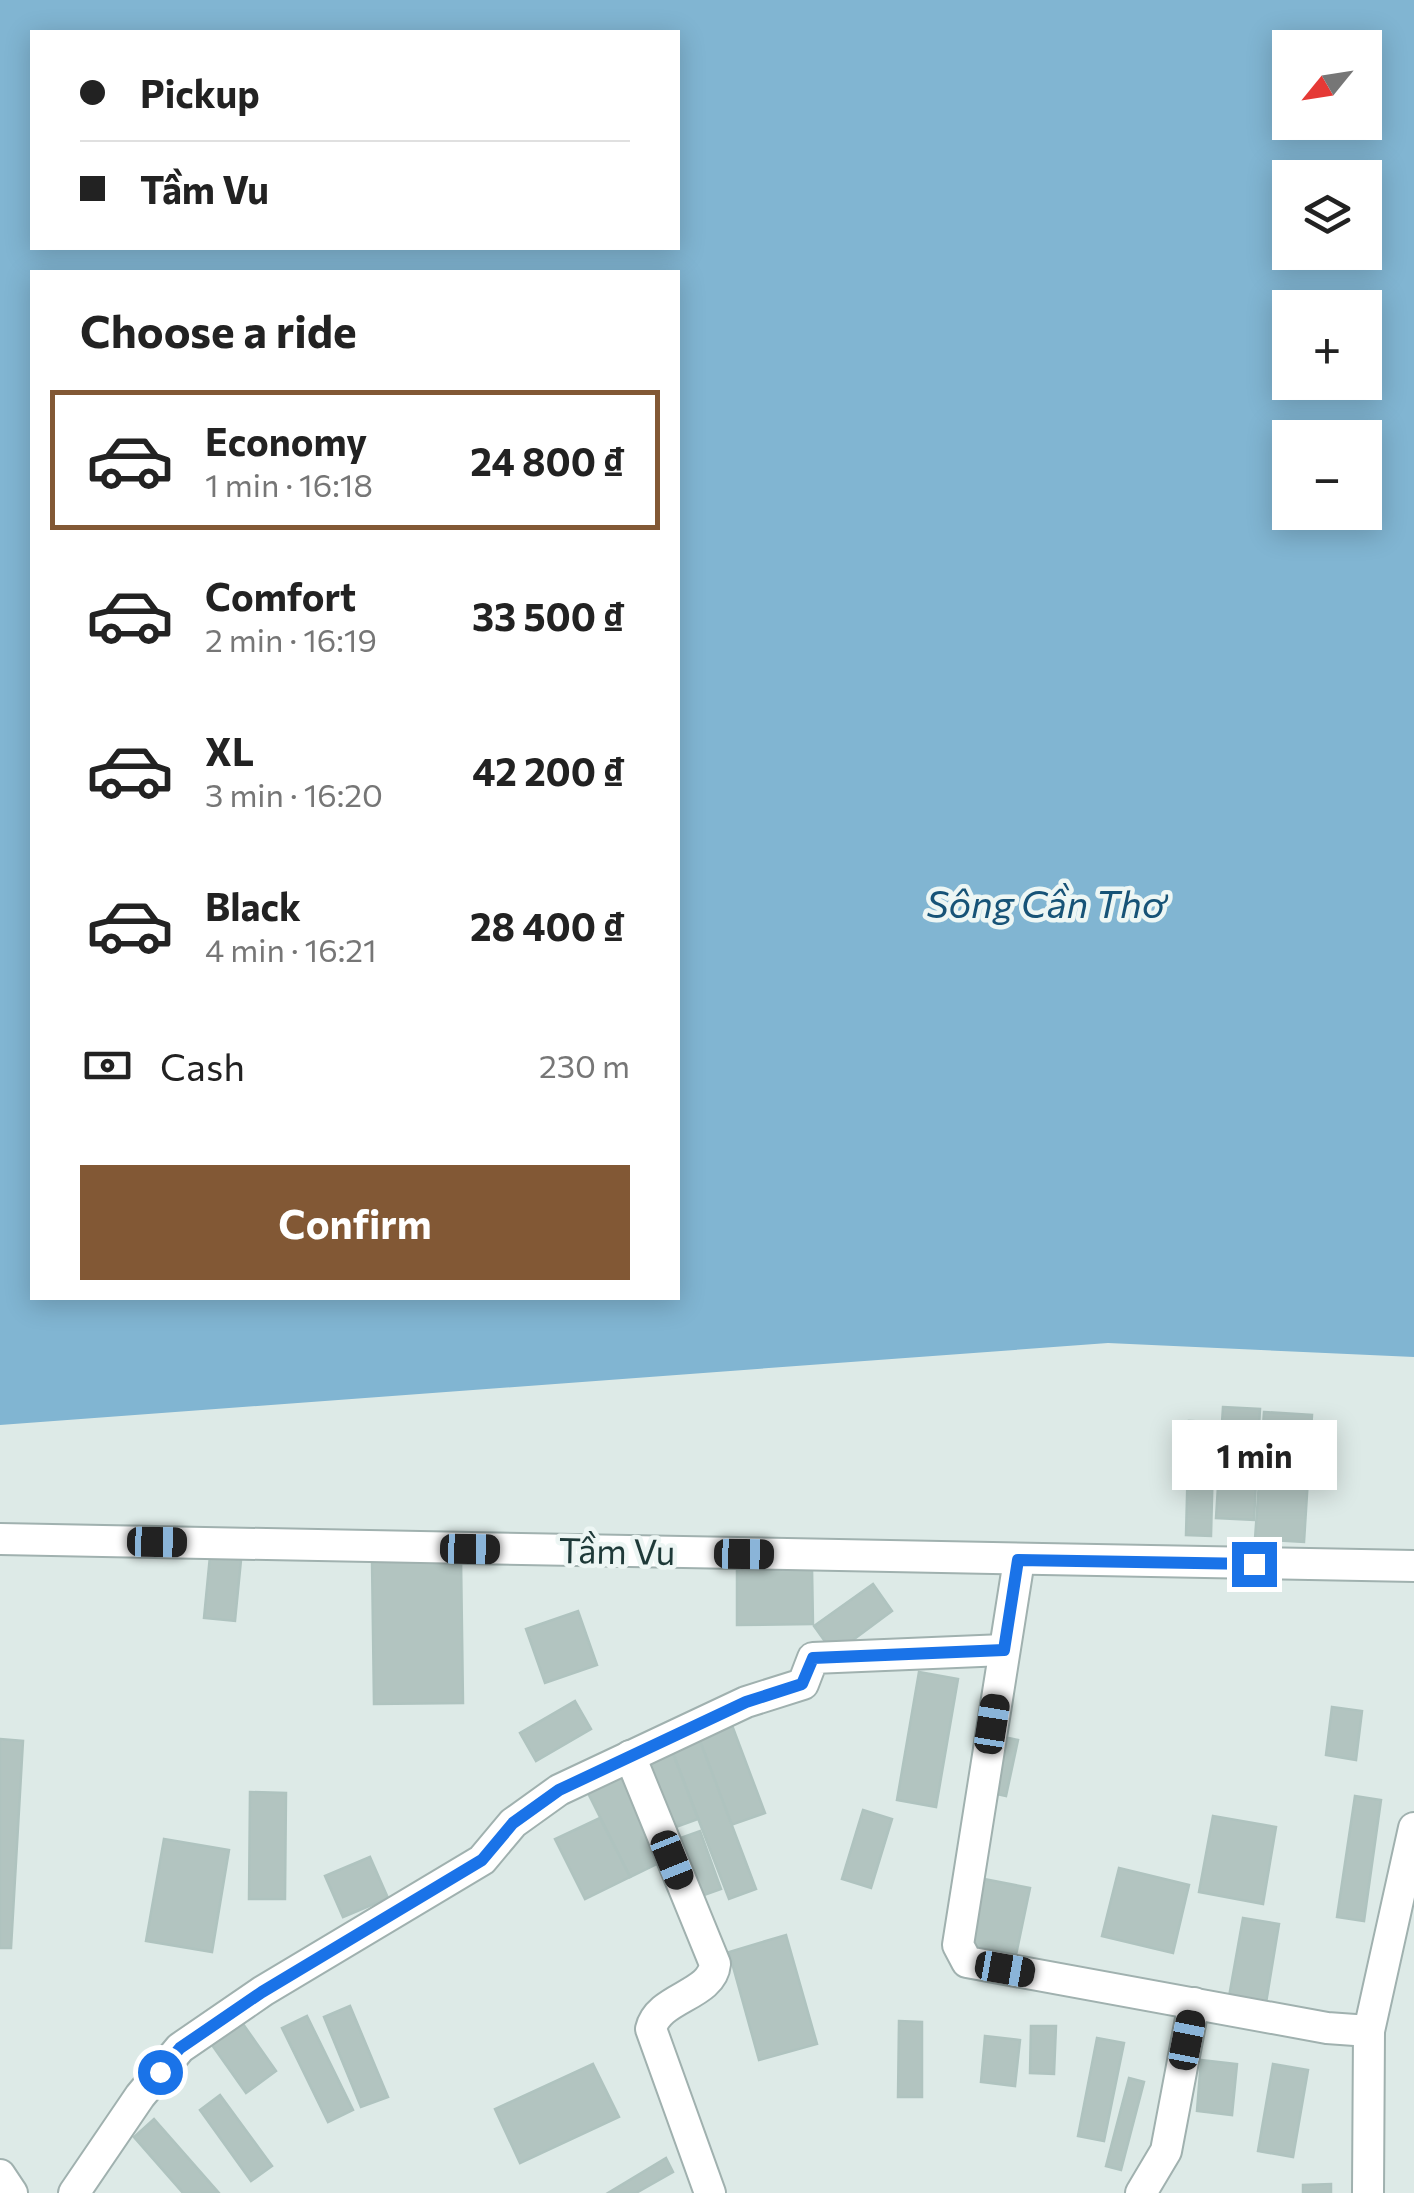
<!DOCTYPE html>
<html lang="en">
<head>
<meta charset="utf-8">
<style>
	:root { --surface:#fff; --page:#f6f6f6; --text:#222; --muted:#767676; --line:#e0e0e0; --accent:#825835 }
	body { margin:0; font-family:Commissioner,sans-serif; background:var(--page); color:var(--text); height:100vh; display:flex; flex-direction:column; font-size:38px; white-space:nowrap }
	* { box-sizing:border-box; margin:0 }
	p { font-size:32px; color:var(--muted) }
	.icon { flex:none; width:55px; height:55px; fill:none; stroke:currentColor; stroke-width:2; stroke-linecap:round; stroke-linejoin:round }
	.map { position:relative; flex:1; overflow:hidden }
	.drawer { position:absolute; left:30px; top:270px; width:650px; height:1030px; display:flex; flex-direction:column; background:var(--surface); border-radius:0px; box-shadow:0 5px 25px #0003 }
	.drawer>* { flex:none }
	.banner { position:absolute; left:30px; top:30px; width:650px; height:220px; border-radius:0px; box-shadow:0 5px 25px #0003; display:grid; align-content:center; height:220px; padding:0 50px; background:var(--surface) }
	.needle { width:65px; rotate:240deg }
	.tools { position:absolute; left:1272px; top:30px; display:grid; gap:20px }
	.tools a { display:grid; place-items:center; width:110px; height:110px; border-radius:0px; background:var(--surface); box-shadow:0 5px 25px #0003; font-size:50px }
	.end { position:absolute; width:45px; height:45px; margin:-22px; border:12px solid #1a73e8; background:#fff; box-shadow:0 0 0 5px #fff }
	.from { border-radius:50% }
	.bubble { position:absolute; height:70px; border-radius:0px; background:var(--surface); box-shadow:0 5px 25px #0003; font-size:32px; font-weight:700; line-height:70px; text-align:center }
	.car { position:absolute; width:30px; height:60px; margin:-30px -15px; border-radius:12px; box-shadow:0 0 8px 2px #0007; background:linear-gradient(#222 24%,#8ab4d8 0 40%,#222 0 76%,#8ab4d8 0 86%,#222 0) }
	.banner b { display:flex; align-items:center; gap:35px; height:95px; font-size:38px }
	.banner b+b { border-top:2px solid var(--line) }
	.banner i { width:25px; height:25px; background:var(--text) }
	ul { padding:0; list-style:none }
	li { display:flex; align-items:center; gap:30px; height:140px; margin:0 20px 15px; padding:0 30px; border:5px solid transparent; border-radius:0px }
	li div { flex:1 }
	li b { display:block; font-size:38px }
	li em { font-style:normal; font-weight:700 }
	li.on { border-color:var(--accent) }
	li>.icon { width:90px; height:90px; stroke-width:1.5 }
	h2 { padding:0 50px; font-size:45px; line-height:120px }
	.pay { display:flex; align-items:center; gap:25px; height:110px; padding:0 50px; font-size:38px }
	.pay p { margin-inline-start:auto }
	.button { display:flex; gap:20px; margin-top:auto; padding:20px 50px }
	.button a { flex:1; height:115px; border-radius:0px; background:var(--accent); color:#fff; font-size:40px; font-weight:700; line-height:115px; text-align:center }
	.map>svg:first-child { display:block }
</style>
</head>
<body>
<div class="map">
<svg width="1414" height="2193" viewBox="0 0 1414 2193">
	<rect width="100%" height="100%" fill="#ddeae7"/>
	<path fill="#81b5d2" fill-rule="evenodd" d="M0 0H1414V1357L1108 1343 0 1425ZM32 32H678V248H32ZM1290 48H1365V122H1290ZM1290 178H1365V252H1290ZM32 272H678V1298H32ZM1290 308H1365V382H1290ZM1290 438H1365V512H1290Z"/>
	<g fill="#b2c4c0" stroke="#afc3bf" stroke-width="2.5">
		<polygon points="1223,1407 1260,1409 1254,1520 1216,1518"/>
		<polygon points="1264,1412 1312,1415 1304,1542 1255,1539"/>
		<polygon points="1189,1421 1214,1422 1211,1536 1186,1535"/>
		<polygon points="210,1556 241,1560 235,1621 204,1618"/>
		<polygon points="461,1559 463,1703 374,1704 372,1560"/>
		<polygon points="812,1568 813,1624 737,1625 737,1569"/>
		<polygon points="873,1584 892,1611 834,1654 814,1626"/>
		<polygon points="578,1611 597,1665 545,1683 526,1629"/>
		<polygon points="919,1672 958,1679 936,1807 897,1800"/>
		<polygon points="575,1701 591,1729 536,1761 520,1733"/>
		<polygon points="1332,1707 1362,1711 1356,1760 1326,1755"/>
		<polygon points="730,1720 765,1813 731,1825 697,1733"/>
		<polygon points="981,1732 1018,1740 1006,1796 969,1788"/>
		<polygon points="697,1733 756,1889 729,1899 669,1743"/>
		<polygon points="0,1739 23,1741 11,1948 0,1948"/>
		<polygon points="669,1743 698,1819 668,1830 639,1754"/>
		<polygon points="617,1769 663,1861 630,1877 584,1785"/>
		<polygon points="250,1792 286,1793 285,1899 249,1899"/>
		<polygon points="1355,1796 1381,1800 1364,1921 1337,1917"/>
		<polygon points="863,1810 892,1819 871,1888 842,1879"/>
		<polygon points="1213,1816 1276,1827 1263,1904 1199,1892"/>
		<polygon points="600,1818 630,1877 585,1899 555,1839"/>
		<polygon points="700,1831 721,1889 693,1899 672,1841"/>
		<polygon points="164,1839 229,1850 212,1952 146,1941"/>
		<polygon points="370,1857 388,1898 343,1917 325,1876"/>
		<polygon points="1119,1868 1189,1885 1173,1953 1102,1936"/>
		<polygon points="979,1878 1030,1888 1016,1955 965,1944"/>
		<polygon points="1243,1918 1279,1924 1264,2015 1227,2008"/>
		<polygon points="786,1935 817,2044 759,2060 729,1952"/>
		<polygon points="350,2006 388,2097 361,2107 324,2017"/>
		<polygon points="236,2014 276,2071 246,2093 205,2035"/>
		<polygon points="307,2016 353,2110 328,2122 282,2028"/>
		<polygon points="899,2021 922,2022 922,2097 898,2097"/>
		<polygon points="1031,2026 1056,2026 1054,2074 1030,2073"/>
		<polygon points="985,2036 1020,2040 1015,2086 981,2082"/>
		<polygon points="1097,2038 1124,2043 1104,2141 1078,2136"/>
		<polygon points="1201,2060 1237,2064 1232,2115 1197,2111"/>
		<polygon points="593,2064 619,2117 520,2163 495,2109"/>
		<polygon points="1273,2064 1308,2070 1293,2157 1258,2151"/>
		<polygon points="1129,2078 1144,2082 1121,2170 1106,2166"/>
		<polygon points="220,2095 272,2166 251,2181 200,2110"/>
		<polygon points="154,2119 219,2193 183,2193 134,2137"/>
		<polygon points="666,2158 673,2172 636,2193 608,2193"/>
		<polygon points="1331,2184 1331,2193 1303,2193 1303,2185"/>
	</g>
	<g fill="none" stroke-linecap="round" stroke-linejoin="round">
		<g stroke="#a0b1af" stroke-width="34">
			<g id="minor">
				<polyline points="1019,1560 958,1945 967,1962 1327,2028 1369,2031 1414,1828"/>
				<path d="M630 1756 715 1964C712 1996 658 1997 651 2029L710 2193"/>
				<polyline points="0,2175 12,2193"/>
				<polyline points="74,2193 140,2096 180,2048 263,1991 482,1860 513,1823 559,1790 746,1702 803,1684 813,1658 1004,1650"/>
				<polyline points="1141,2193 1166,2151 1194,2003"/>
				<polyline points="1368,2193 1369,2031"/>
			</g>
		</g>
		<g stroke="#a0b1af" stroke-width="34">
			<polyline id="tertiary" points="0,1539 1414,1566"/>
		</g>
		<use href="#minor" stroke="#fff" stroke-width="30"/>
		<use href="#tertiary" stroke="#fff" stroke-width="30"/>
	</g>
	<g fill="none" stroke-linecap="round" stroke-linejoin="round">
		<polyline stroke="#1a73e8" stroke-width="12" points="160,2072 180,2048 262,1992 482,1860 513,1823 559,1790 746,1702 802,1684 813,1658 1004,1650 1018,1560 1254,1564"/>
	</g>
	<g text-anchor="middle" stroke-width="9" stroke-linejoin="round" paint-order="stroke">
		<g font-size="35" fill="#1e3938" stroke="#edf6f4">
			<text transform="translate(617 1552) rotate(1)" y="12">Tầm Vu</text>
		</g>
		<g font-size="38" font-style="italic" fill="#175377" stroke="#edf6f4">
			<text x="1046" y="918">Sông Cần Thơ</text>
		</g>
	</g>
</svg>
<div class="tools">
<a><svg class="needle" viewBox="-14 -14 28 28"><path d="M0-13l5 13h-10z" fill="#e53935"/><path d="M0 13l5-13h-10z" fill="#767676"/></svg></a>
<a><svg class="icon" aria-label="layers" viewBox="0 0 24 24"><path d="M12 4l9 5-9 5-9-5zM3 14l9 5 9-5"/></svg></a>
<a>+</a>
<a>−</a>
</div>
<i class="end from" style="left:160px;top:2072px"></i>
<i class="end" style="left:1254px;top:1564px"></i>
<div class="bubble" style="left:1172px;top:1420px;width:165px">1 min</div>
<i class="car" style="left:157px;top:1542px;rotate:91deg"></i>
<i class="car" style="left:470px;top:1549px;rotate:91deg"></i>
<i class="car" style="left:744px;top:1554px;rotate:91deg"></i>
<i class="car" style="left:992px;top:1724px;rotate:9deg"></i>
<i class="car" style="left:672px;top:1860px;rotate:158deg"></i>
<i class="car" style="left:1005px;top:1969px;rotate:100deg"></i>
<i class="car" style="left:1187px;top:2040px;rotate:11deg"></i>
<div class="banner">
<b><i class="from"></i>Pickup</b>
<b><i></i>Tầm Vu</b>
</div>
<section class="drawer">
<h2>Choose a ride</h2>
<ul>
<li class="on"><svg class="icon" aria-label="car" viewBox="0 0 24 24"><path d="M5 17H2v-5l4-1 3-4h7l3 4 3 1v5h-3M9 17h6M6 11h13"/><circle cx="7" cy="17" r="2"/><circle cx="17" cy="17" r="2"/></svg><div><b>Economy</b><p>1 min · 16:18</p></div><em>24 800 ₫</em></li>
<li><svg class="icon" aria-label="car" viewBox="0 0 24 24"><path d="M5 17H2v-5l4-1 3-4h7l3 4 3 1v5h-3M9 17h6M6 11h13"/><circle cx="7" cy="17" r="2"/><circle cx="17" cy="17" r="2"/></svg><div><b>Comfort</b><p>2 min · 16:19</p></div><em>33 500 ₫</em></li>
<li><svg class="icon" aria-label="car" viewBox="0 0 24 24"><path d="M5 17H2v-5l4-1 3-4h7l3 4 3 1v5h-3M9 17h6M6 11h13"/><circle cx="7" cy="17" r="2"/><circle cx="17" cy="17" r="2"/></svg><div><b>XL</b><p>3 min · 16:20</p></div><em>42 200 ₫</em></li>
<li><svg class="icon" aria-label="car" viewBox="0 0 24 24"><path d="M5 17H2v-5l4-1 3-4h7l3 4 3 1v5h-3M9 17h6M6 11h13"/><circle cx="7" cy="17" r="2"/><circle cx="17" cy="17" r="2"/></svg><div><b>Black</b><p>4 min · 16:21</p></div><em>28 400 ₫</em></li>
</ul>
<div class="pay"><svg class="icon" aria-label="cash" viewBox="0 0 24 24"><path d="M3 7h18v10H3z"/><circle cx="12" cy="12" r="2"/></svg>Cash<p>230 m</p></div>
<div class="button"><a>Confirm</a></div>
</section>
</div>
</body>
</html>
